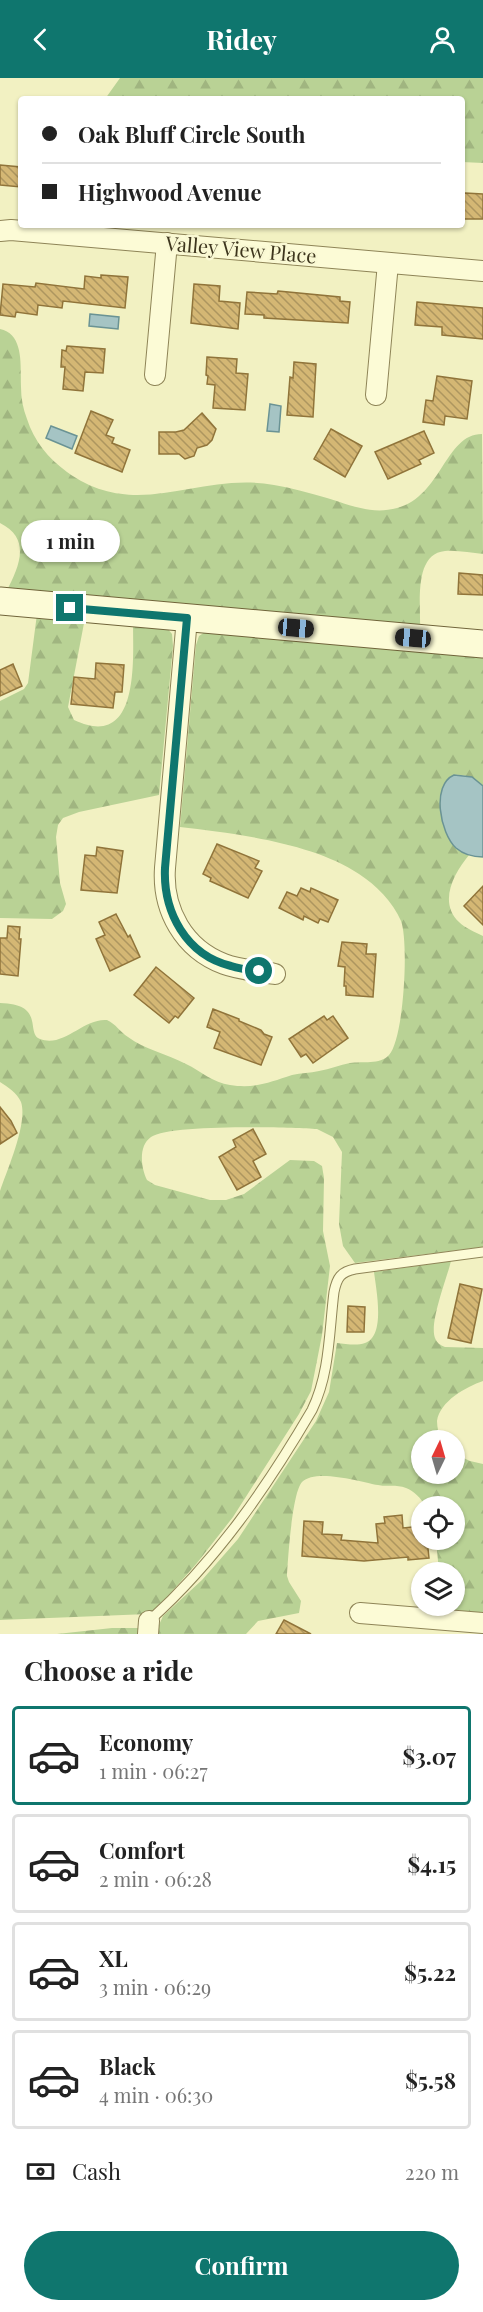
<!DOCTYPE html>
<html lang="en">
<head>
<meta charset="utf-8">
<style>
	:root { --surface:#fff; --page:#f2f2f2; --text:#222; --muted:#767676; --line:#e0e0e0; --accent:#0f766e }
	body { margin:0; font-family:"Playfair Display",serif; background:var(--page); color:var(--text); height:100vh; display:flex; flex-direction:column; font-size:22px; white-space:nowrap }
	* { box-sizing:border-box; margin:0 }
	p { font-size:20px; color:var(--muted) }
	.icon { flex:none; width:33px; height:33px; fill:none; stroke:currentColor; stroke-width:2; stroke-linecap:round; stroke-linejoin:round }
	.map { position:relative; height:1556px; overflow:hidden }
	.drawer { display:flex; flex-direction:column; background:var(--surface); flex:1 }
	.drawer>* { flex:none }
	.guide { position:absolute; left:18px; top:18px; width:447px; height:132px; border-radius:6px; box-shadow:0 2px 4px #0004; display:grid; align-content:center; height:132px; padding:0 24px; background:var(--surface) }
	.needle { width:39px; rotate:5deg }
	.fabs { position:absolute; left:411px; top:1352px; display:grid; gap:12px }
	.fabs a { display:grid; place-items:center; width:54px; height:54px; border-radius:50%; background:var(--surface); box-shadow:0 2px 4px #0004; font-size:30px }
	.end { position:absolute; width:27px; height:27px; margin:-14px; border:8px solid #0f766e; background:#fff; box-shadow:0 0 0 3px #fff }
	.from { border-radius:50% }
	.bubble { position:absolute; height:42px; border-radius:21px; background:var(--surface); box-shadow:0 2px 4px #0004; font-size:20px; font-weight:700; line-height:42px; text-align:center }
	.car { position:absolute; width:18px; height:36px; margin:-18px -9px; border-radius:8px; box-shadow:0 0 4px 2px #0007; background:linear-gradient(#222 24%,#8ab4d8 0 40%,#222 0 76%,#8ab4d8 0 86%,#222 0) }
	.guide b { display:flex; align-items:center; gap:21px; height:57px; font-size:22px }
	.guide b+b { border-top:2px solid var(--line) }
	.guide i { width:15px; height:15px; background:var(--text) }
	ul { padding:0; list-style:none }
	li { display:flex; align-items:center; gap:18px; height:99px; margin:0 12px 9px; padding:0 12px; border:3px solid var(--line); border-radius:6px }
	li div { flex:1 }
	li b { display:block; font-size:22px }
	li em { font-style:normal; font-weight:700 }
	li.selected { border-color:var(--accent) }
	li>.icon { width:54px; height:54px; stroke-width:1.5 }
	h2 { padding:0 24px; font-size:27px; line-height:72px }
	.pay { display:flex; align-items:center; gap:15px; height:66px; padding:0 24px; font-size:22px }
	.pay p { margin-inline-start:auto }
	.action { display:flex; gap:12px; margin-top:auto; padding:12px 24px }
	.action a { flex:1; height:69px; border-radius:36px; background:var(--accent); color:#fff; font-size:24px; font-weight:700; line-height:69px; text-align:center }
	header { display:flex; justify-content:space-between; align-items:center; height:78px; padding:0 24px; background:var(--accent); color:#fff; font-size:27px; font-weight:700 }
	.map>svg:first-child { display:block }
</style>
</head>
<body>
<header><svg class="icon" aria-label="back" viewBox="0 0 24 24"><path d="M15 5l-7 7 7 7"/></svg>Ridey<svg class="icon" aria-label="person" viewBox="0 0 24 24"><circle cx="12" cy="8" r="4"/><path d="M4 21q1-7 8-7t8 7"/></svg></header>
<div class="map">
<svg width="483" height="1556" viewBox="0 0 483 1556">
	<defs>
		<pattern id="forest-firs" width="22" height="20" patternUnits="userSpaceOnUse" patternTransform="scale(1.5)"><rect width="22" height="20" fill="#b9d295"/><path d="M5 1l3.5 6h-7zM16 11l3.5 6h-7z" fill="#a0b580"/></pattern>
		<pattern id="building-back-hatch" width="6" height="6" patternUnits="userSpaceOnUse" patternTransform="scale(1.5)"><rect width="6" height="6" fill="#d4b774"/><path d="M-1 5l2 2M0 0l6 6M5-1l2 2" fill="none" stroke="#ad965f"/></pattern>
	</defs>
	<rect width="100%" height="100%" fill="#f2f1c2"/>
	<g fill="url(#forest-firs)">
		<polygon points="120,0 483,0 483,85 462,84 462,21 105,21"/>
		<path d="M0 251C25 256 20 290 21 309 21 320 23 331 27 341 34 363 48 380 67 394 138 445 197 393 274 407 292 410 309 415 327 420 350 427 372 437 397 430 442 418 445 356 482 356L483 476C471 475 458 472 445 473 413 476 421 527 420 551L6 514C19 489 32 461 0 445Z"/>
		<path d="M37 536 85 540 68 629 74 642C140 673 133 583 133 544L167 550 172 556 173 568 159 717 79 734 63 740 58 747 56 759 60 805 66 826 63 833 52 841 0 840V623L24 611 28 605Z"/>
		<path d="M205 554 483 576V708C474 700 466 696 454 697L440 722C443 745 448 766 469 777 454 795 438 824 459 844 465 850 475 854 483 858V1169L355 1185 343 1168 339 1146 342 1074 333 1059 317 1051C290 1049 169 1046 151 1059 138 1068 141 1090 147 1102L155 1107 210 1122H226L244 1116 290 1082 314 1083 322 1088 324 1100 323 1153 330 1188 322 1257 311 1313 299 1336 233 1439 197 1485 154 1534 148 1536 0 1542V1113C7 1092 28 1045 21 1024 17 1015 8 1009 0 1004V925C46 926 25 955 40 961 64 970 83 940 107 942 116 946 120 954 128 959 144 971 167 976 186 986 201 993 213 1005 230 1007 255 1011 270 1004 292 997 301 995 310 995 319 993 330 991 340 987 350 985 362 983 380 987 389 977 404 961 409 864 401 843 393 824 376 807 359 796 314 765 233 755 180 749L196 567 199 558Z"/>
		<path d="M451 1183C447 1200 429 1245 435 1260 437 1265 440 1267 445 1269L483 1270V1303C466 1309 440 1323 437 1343 437 1350 439 1356 441 1362H422V1395H454L455 1376 470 1383 483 1386V1535L441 1531 440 1527H454V1494H439L436 1461H454V1428H425C421 1420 414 1413 406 1410 396 1406 387 1409 378 1407 361 1404 316 1390 302 1404 292 1415 288 1481 287 1498L289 1504 301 1523 299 1535 258 1543 246 1556H155L163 1538 202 1502 238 1461 316 1343 329 1314 337 1265C346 1266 357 1268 365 1265 386 1258 376 1211 374 1194Z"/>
		<polygon points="112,1550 143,1550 142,1556 57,1556"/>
	</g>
	<g fill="#a5c4c4" stroke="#6a9394" stroke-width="1.5">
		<polygon points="90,236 119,239 118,251 89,248"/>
		<polygon points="270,326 281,328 279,354 267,353"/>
		<polygon points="51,348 77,358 72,371 46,360"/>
		<path d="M454 697 472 699 483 708V779C473 779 463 776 456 770 440 755 431 707 454 697Z"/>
	</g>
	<g fill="url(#building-back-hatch)" stroke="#90743a" stroke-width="1.5">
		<polygon points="0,87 21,89 21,109 0,107"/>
		<polygon points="465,115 483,116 483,141 462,141 462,116"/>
		<polygon points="101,197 128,199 125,230 63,223 62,230 38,227 37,237 16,234 15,239 0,237 3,206 35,209 36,205 84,211 85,198 101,200"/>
		<polygon points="194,206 220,208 219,223 240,225 238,251 191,245"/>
		<polygon points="278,213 340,219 340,223 350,224 348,245 264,240 264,237 245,236 247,214 277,216"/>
		<polygon points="417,224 483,230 483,261 442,257 442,249 415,247"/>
		<polygon points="67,268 105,271 103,295 85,294 83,313 63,311 65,289 61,289 62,272 66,273"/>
		<polygon points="207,279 237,281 236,295 248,296 245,332 213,330 215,307 207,306 208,298 206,297"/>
		<polygon points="294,284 316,286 313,339 287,337 290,299 293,300"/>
		<polygon points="437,298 472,303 467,341 445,338 444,347 423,344 426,322 433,323"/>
		<polygon points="91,333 113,342 106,357 114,360 112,365 130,372 122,394 75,375"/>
		<polygon points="202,335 216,351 212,362 207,367 197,370 194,378 185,381 179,376 159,376 159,354 176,354 184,352"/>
		<polygon points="331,351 362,368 345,399 314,381"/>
		<polygon points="424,353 434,375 419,382 421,386 388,401 375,374"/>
		<polygon points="459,495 483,497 483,517 458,516"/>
		<polygon points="96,585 124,587 122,614 115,614 113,630 71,626 74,599 95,601"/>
		<polygon points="13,586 22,608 0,618 0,592"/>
		<polygon points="217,766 259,783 255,790 262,793 248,820 210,803 211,800 203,796"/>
		<polygon points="97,769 123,773 117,815 81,812 85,777 96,778"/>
		<polygon points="483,808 483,847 464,828"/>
		<polygon points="301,810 310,814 311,810 338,822 328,844 320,841 318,845 304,838 303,842 279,830 287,814 297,818"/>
		<polygon points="116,836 128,859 130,857 140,879 110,893 96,861 105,857 99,844"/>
		<polygon points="8,848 20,849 19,861 21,861 18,898 0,896 0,860 7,860"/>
		<polygon points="342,864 367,866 366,876 376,876 373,919 346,917 346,908 344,908 345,889 338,888"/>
		<polygon points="156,889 194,920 178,940 175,938 169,945 134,917"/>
		<polygon points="213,931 239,941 239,943 261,952 264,956 272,959 261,987 214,970 220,954 207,949"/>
		<polygon points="324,938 327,942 333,938 348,960 313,985 306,976 301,979 289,961"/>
		<polygon points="0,1029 11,1043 17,1055 0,1066"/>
		<polygon points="253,1051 266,1076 253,1083 261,1099 237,1112 219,1079 236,1069 233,1062"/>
		<polygon points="460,1206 482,1211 471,1265 448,1260"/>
		<polygon points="348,1228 365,1229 364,1254 347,1254"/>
		<polygon points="402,1437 403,1450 422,1448 422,1461 427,1461 429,1480 408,1482 408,1479 364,1483 302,1478 304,1443 323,1444 322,1456 342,1457 341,1462 378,1465 376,1446 385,1445 384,1439"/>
		<polygon points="284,1542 311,1556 276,1556"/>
	</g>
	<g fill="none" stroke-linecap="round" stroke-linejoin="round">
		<g stroke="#8e8457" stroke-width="11">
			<path id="lane" d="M149 1543C216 1483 267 1409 312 1332 330 1295 329 1254 334 1214 337 1199 341 1194 355 1191L483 1174"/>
		</g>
		<g stroke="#8e8457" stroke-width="22">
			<g id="street">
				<polyline points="0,153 11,152 483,193"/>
				<polyline points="155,297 167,165"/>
				<polyline points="376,317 388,185"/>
				<path d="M187 540 165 790C162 832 184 871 224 886 240 892 258 893 275 896"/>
				<polyline points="360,1535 483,1545"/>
				<polyline points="148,1556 149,1543"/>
			</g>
		</g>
		<g stroke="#70643a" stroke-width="29">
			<polyline id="secondary" points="0,523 483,566"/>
		</g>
		<use href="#lane" stroke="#fcfbd6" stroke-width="9"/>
		<use href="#street" stroke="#fcfbd6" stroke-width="20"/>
		<use href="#secondary" stroke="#fcfbd6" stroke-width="27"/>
	</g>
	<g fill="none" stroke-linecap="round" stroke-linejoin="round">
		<path stroke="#0f766e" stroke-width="8" d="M70 530 187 540 165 790C163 834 186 877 231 888 240 891 249 892 259 893"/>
	</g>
	<g text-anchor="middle" stroke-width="5" stroke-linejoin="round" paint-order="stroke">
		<g font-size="20" fill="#3d351d" stroke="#f9f8d3">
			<text transform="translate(241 172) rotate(5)" y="7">Valley View Place</text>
		</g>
	</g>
</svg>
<div class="fabs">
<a><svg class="needle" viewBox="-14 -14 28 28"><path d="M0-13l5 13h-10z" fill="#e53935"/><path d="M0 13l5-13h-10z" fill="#767676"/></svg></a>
<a><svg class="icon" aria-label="locate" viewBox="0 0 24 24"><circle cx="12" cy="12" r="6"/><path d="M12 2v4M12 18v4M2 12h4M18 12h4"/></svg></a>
<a><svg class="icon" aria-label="layers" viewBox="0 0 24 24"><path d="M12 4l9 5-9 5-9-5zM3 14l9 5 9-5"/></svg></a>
</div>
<i class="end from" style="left:259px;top:893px"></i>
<i class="end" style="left:70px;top:530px"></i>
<div class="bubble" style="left:21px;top:442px;width:99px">1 min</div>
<i class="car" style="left:296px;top:550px;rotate:95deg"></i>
<i class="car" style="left:413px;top:560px;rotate:275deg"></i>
<div class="guide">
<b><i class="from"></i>Oak Bluff Circle South</b>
<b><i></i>Highwood Avenue</b>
</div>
</div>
<section class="drawer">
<h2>Choose a ride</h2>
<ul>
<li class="selected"><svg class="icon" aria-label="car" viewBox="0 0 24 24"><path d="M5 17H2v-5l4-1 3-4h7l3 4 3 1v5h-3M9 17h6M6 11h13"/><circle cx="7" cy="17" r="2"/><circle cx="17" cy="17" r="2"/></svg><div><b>Economy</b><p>1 min · 06:27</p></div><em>$3.07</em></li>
<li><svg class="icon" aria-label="car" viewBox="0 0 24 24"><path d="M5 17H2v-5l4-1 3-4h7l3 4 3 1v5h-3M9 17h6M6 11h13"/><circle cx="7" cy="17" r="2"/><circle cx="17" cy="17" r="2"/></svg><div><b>Comfort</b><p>2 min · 06:28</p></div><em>$4.15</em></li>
<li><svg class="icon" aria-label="car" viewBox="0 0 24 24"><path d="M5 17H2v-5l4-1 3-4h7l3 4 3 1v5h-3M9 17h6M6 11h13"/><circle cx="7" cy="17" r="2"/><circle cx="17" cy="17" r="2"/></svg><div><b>XL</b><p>3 min · 06:29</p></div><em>$5.22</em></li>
<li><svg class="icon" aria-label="car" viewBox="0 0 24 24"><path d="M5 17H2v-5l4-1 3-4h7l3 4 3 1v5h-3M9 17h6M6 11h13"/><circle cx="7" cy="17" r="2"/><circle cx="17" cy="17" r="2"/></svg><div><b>Black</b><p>4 min · 06:30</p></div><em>$5.58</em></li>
</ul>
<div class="pay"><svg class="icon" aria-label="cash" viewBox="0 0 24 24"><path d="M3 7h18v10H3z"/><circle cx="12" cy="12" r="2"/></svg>Cash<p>220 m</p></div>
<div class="action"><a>Confirm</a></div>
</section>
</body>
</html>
